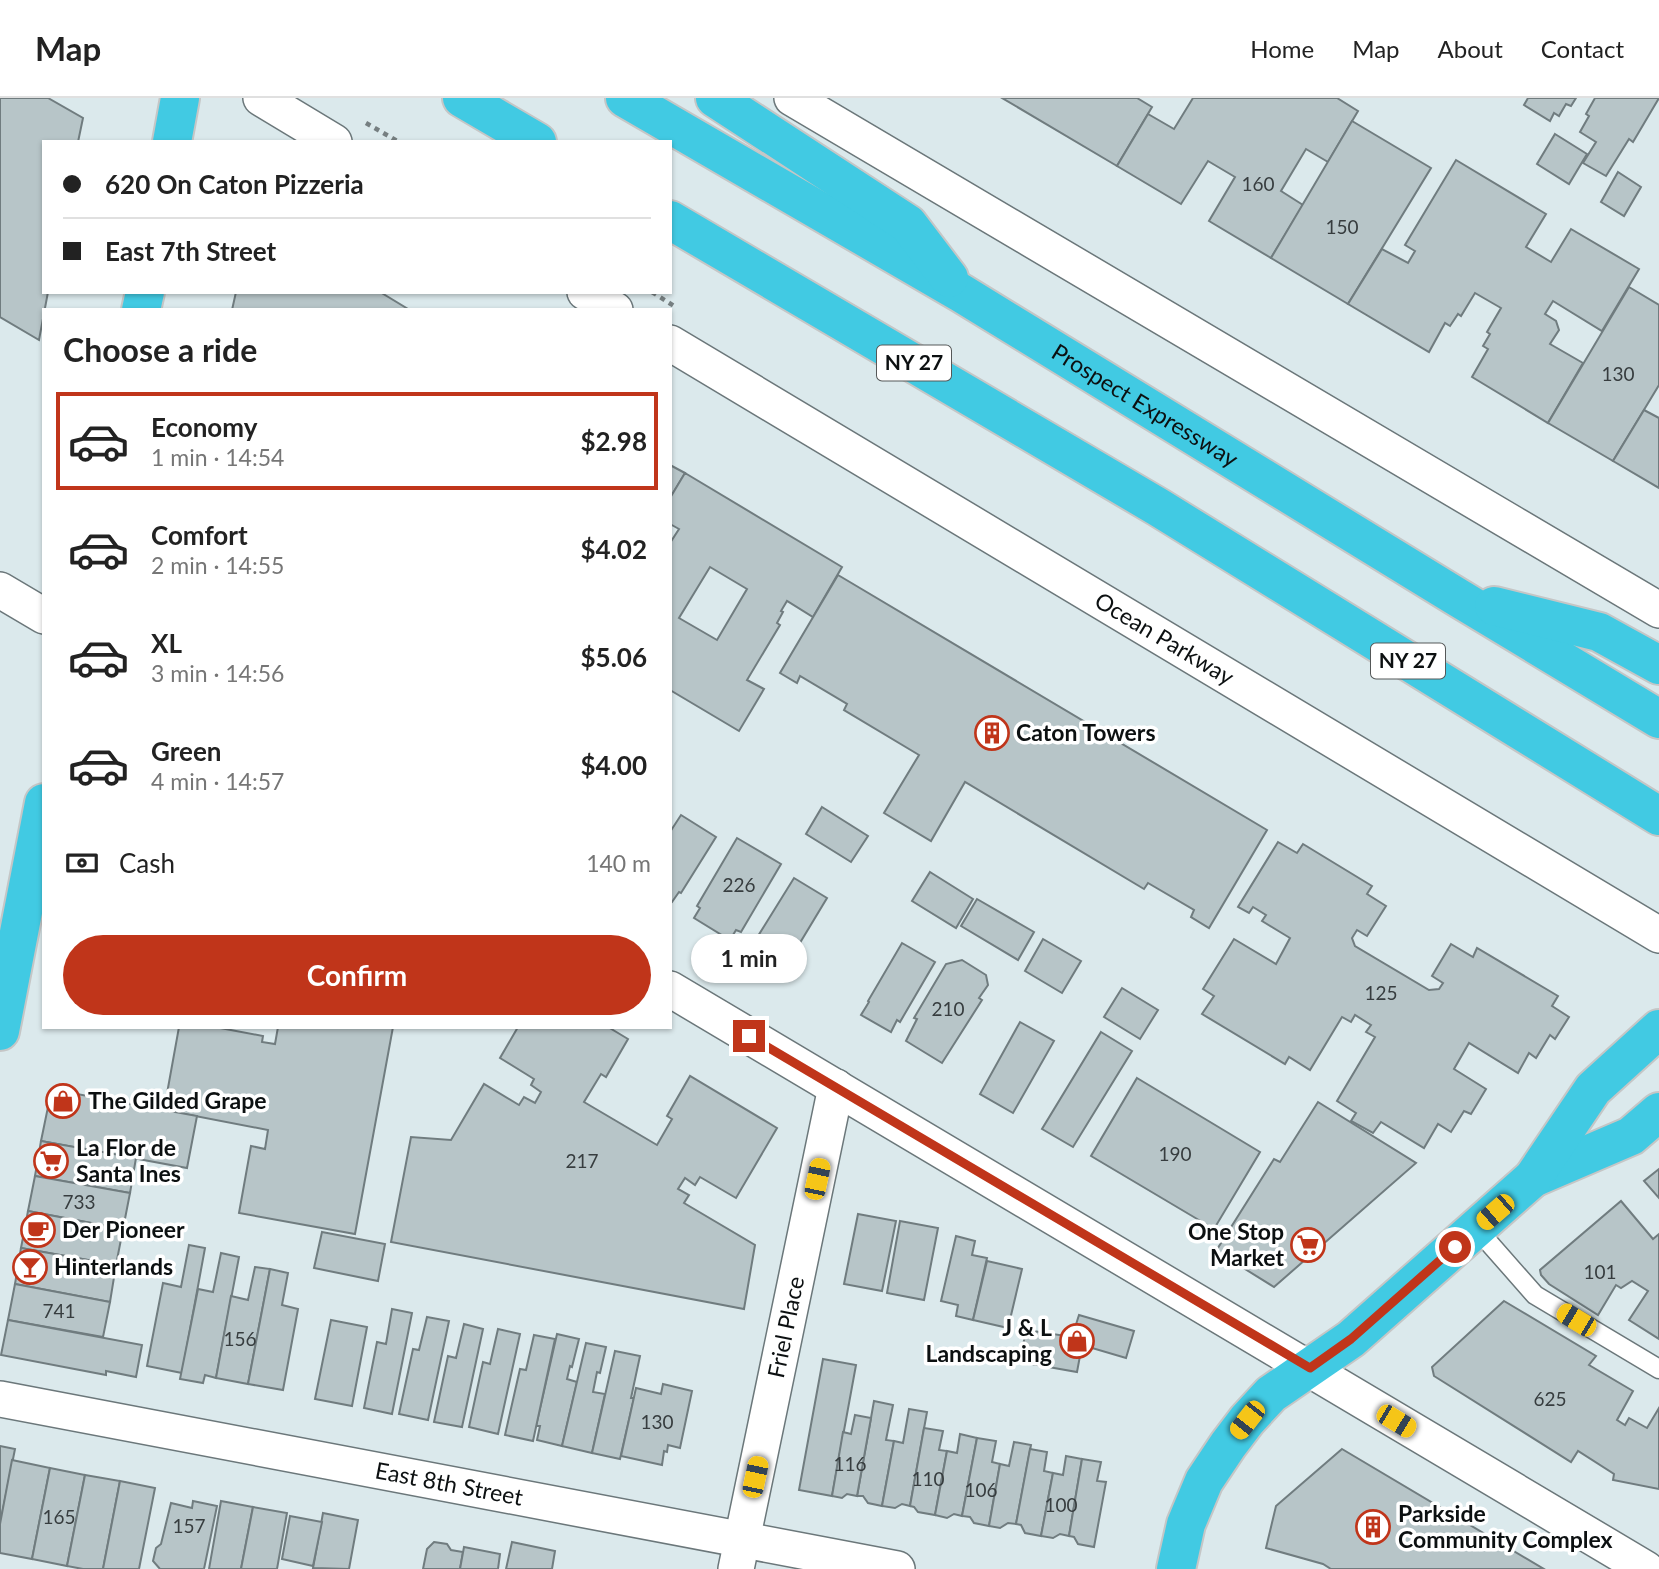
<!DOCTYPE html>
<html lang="en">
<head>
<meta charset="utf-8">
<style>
	:root { --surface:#fff; --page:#f2f2f2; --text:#222; --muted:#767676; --line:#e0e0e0; --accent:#c0351a }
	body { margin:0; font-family:Lato,sans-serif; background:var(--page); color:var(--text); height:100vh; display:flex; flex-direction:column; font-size:26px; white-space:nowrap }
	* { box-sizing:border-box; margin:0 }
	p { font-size:23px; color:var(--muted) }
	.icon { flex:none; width:38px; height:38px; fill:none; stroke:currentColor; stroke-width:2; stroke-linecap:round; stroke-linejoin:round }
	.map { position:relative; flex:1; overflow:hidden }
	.sheet { position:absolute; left:42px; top:210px; width:630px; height:721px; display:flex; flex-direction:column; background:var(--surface); border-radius:0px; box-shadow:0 2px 5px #0004 }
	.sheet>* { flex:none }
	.guide { position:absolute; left:42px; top:42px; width:630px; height:154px; border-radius:0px; box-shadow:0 2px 5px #0004; display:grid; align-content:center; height:154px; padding:0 21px; background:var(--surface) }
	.end { position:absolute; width:32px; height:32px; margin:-16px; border:9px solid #c0351a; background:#fff; box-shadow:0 0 0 4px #fff }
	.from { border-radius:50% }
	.bubble { position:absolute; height:49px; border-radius:24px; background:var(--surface); box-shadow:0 2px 5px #0004; font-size:23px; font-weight:700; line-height:49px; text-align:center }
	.car { position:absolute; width:21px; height:42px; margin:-21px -10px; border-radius:9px; box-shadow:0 0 5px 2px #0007; background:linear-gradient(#f5c518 24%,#345 0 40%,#f5c518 0 76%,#345 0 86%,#f5c518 0) }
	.guide b { display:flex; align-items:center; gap:24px; height:66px; font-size:26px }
	.guide b+b { border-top:2px solid var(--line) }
	.guide i { width:18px; height:18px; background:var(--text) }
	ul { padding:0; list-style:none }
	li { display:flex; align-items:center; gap:21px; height:98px; margin:0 14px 10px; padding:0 7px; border:4px solid transparent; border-radius:0px }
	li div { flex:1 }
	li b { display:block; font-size:26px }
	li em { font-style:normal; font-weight:700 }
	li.selected { border-color:var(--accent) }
	li>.icon { width:63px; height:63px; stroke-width:1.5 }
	h2 { padding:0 21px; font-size:32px; line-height:84px }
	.pay { display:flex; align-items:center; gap:18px; height:77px; padding:0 21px; font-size:26px }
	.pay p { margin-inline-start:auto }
	.button { display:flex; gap:14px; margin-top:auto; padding:14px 21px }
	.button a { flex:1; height:80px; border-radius:42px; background:var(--accent); color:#fff; font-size:28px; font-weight:700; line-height:80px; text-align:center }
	header { display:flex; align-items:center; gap:42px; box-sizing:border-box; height:98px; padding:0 35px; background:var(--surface); border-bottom:2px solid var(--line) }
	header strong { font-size:33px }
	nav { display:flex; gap:38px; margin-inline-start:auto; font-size:24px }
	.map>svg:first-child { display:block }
</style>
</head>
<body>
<header>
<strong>Map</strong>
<nav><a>Home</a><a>Map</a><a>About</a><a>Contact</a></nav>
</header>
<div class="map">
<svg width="1659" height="1471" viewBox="0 0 1659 1471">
	<rect width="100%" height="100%" fill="#dbe9ec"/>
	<g fill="#b7c5c8" stroke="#707c7f" stroke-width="2" fill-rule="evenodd">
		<polygon points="0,0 48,0 83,20 78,44 44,44 44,194 48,194 39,242 0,219"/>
		<polygon points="1002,0 1137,0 1152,9 1117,68"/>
		<polygon points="1193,0 1337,0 1358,13 1328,64 1306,51 1281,93 1303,107 1271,160 1209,123 1235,79 1208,63 1181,106 1117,68 1148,16 1174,31"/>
		<polygon points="1528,0 1576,0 1571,8 1566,6 1559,18 1554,15 1550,23 1524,7"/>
		<polygon points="1595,0 1659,0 1633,44 1629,41 1606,78 1583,65 1596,44 1580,34 1589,18 1586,16"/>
		<polygon points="1352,23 1431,70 1348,206 1271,160"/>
		<polygon points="1555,36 1587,56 1569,86 1537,66"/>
		<polygon points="1456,62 1546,116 1526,149 1551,164 1571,131 1639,171 1602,233 1553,203 1545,216 1556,223 1559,232 1550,246 1583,265 1548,325 1472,279 1488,251 1483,248 1490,236 1487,234 1501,210 1475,195 1461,218 1458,216 1450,228 1445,225 1429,254 1348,206 1382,151 1408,165 1415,153 1405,147"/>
		<polygon points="1618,74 1641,89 1624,118 1601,104"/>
		<polygon points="1629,189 1659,207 1659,287 1613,363 1548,325"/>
		<polygon points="236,194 380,194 408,211 232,212"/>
		<polygon points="1644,312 1659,320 1659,390 1613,363"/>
		<polygon points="670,367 685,375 670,400"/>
		<path d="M685 375 842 469 813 519 787 503 781 513 783 514 777 525 780 527 747 582 764 591 739 633 670 592V445L679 431 670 426V400ZM710 469 747 491 717 542 679 520Z"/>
		<polygon points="838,477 1267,732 1209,830 1191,819 1194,812 1148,785 1144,791 965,684 931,743 884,715 919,657 844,612 847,606 800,578 797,585 780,575"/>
		<polygon points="822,709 868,738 851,764 806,736"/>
		<polygon points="681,717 716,739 681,795 679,794 672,804 670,803 670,734"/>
		<polygon points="737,740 781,766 741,834 736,832 730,842 694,820 700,810 697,808"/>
		<polygon points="1278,744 1297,755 1303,746 1372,788 1367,796 1386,808 1367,838 1357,832 1352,840 1355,848 1429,892 1439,891 1443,885 1432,878 1451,846 1473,859 1477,850 1558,898 1552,908 1569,919 1555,941 1550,937 1536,960 1529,955 1518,975 1469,945 1454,971 1486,991 1471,1016 1464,1013 1451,1034 1438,1026 1424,1050 1381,1024 1373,1035 1351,1023 1356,1015 1337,1003 1375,939 1366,934 1371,927 1355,917 1351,924 1342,919 1310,972 1289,959 1285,966 1202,916 1214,898 1203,891 1234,841 1276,866 1290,840 1262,823 1266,817 1253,809 1249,815 1238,809"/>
		<polygon points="930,774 973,801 956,830 912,803"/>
		<polygon points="794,780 827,800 792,858 789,856 782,868 755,851 761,840 758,838"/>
		<polygon points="977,801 1034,834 1018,862 961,828"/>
		<polygon points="1043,841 1081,863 1062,895 1025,873"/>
		<polygon points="902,845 935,864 900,924 897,922 891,934 861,917 869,904 868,903"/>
		<polygon points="962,862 986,877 988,887 979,900 982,902 942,965 906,943 917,921 914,920 946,866"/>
		<polygon points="1122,890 1158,912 1140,941 1104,919"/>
		<polygon points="1020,924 1054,943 1013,1015 980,996"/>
		<polygon points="179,929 215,929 263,938 262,944 275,946 278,929 393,929 355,1136 239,1115 251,1048 265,1051 268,1032 164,1012"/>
		<polygon points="518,929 608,929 628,941 606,979 601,976 584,1004 657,1047 672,1021 667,1018 690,978 777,1030 736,1100 700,1079 695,1087 685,1080 678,1091 689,1097 684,1105 755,1147 744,1211 391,1144 411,1039 451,1042 484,986 519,1007 524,999 535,1005 541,994 531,987 534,981 500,960"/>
		<polygon points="1101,934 1132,953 1073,1049 1042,1031"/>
		<polygon points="1137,980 1260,1054 1214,1131 1091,1058"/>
		<polygon points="55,992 197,1018 187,1070 41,1043 48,1009 52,1009"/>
		<polygon points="1318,1004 1416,1065 1274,1189 1216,1153 1274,1061 1280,1064"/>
		<polygon points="41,1043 136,1060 130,1095 35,1078"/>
		<polygon points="1659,1071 1659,1100 1644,1083"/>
		<polygon points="35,1078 130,1095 123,1131 28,1113"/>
		<polygon points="1621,1103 1653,1141 1659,1136 1659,1241 1629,1222 1648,1193 1632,1183 1621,1190 1616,1187 1598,1217 1549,1186 1541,1177 1540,1172"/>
		<polygon points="28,1113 123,1131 116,1167 21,1150"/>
		<polygon points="858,1116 896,1123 882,1193 844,1186"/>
		<polygon points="900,1123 938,1130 924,1202 887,1195"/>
		<polygon points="322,1134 385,1146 378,1183 314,1170"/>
		<polygon points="956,1138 975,1143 972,1157 987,1160 973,1222 956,1218 958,1207 941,1203"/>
		<polygon points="189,1147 205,1150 182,1275 147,1268 163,1185 181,1189"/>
		<polygon points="21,1150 116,1167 110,1204 15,1186"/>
		<polygon points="221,1155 239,1159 216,1280 205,1277 203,1285 180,1281 198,1191 213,1194"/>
		<polygon points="987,1163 1022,1171 1008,1230 973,1222"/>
		<polygon points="255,1169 270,1171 248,1286 216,1280 231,1198 248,1202"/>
		<polygon points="270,1171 288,1175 282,1207 298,1211 283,1292 248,1286"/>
		<polygon points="15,1186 110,1204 103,1239 8,1222"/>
		<polygon points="1504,1203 1596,1258 1589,1267 1633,1293 1617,1322 1625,1327 1629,1320 1647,1330 1659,1310 1659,1391 1613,1382 1614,1376 1578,1353 1571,1364 1434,1278 1432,1269"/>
		<polygon points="392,1211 412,1215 392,1316 364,1310 377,1244 386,1246"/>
		<polygon points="1079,1217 1134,1233 1126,1260 1082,1247 1077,1274 1020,1264 1026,1232 1072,1239"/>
		<polygon points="427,1219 449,1223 428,1322 399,1316 413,1251 419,1252"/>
		<polygon points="8,1222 142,1247 136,1279 106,1273 106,1277 1,1257"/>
		<polygon points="331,1222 367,1229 352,1308 315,1301"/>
		<polygon points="464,1226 483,1231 462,1329 434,1324 448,1258 456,1260"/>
		<polygon points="498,1231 520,1236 498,1336 469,1329 483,1264 490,1266"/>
		<polygon points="557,1236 579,1241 572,1269 570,1268 567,1281 577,1284 562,1348 537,1342 540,1328 536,1328"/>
		<polygon points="534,1237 555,1241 533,1343 505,1337 520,1271 526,1272"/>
		<polygon points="586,1245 606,1249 600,1275 597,1274 593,1294 605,1296 592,1355 562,1348"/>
		<polygon points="615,1253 640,1258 631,1300 634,1300 620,1361 592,1355"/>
		<polygon points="823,1261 856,1267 832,1398 799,1392"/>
		<polygon points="663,1286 692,1293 680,1350 668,1347 667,1354 664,1353 662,1367 621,1358 636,1290 661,1296"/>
		<polygon points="874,1303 893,1307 886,1342 894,1343 882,1408 868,1405 863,1398 857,1398"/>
		<polygon points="909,1311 927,1314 910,1408 902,1406 895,1410 882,1408 894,1343 903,1345"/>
		<polygon points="855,1317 871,1320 857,1398 847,1396 842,1400 832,1398 843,1334 851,1336"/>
		<polygon points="924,1330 943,1333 939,1352 947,1353 935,1417 918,1414 914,1409 910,1408"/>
		<polygon points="960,1336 977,1340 962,1418 954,1416 947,1420 935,1417 947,1353 957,1355"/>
		<polygon points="977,1340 996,1343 992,1364 1000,1366 989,1428 974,1425 970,1419 962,1418"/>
		<polygon points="1014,1344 1031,1347 1016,1426 1008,1425 1000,1430 989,1428 1000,1366 1009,1368"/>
		<polygon points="0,1348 15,1351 0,1426"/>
		<polygon points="1030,1351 1047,1354 1044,1373 1053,1375 1041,1438 1025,1435 1021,1427 1016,1426"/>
		<polygon points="1342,1351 1544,1471 1331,1471 1323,1466 1266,1450 1276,1408"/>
		<polygon points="1066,1358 1082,1361 1069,1438 1060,1436 1053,1440 1041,1438 1053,1375 1063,1377"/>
		<polygon points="1082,1361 1101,1364 1097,1383 1106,1384 1094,1449 1078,1446 1074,1439 1069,1438"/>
		<polygon points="12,1362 50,1370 32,1461 0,1455 0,1426"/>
		<polygon points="50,1370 85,1377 67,1468 32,1461"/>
		<polygon points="85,1377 120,1383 103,1471 83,1471 67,1468"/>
		<polygon points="120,1383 155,1390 139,1471 103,1471"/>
		<polygon points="193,1403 217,1408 204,1471 160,1471 153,1463 156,1450 161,1446 171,1405 192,1410"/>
		<polygon points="221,1403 253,1409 241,1471 209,1471"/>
		<polygon points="253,1409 287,1415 277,1471 241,1471"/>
		<polygon points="323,1415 358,1422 349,1471 313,1470"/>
		<polygon points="290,1418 322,1424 313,1468 282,1461"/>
		<polygon points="434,1444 447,1446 451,1452 463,1454 460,1471 423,1471 427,1451"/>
		<polygon points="512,1444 555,1453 552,1471 506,1471"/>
		<polygon points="464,1449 500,1456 498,1471 460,1471"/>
	</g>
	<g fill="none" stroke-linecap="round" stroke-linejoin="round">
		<g stroke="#6b777a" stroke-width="21">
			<polyline id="lane" points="1476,1130 1535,1197 1659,1271"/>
		</g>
		<g stroke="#6b777a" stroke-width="38">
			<g id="street">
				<polyline points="261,0 334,44"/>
				<polyline points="792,0 1659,512"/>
				<polyline points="585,194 615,212"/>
				<path id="s1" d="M670 245 1659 837"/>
				<polyline points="0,492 44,518"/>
				<polyline points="670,891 1646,1471"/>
				<path id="s2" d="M0 1301 897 1471"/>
				<path id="s3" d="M736 1471 836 989"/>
			</g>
		</g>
		<g stroke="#c5c6c6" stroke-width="42">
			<g id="highway">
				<polyline points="462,0 537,44"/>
				<path id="s4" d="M625 0 961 195 1457 499 1659 621"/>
				<polyline points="715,0 908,126 949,180"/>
				<polyline points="172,44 180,0"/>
				<polyline points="670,122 1158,409 1659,718"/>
				<polyline points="141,212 145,194"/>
				<polyline points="1494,508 1599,534 1659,567"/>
				<polyline points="0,933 44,705"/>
				<polyline points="1533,1080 1631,1038 1659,1014"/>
				<polyline points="1176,1471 1186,1426 1204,1383 1228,1347 1247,1322 1271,1296 1351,1241 1533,1080 1593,991 1659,931"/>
			</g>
		</g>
		<g stroke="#767f81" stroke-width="4.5" stroke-dasharray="5 5" stroke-linecap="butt">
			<polyline points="366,25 399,44"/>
			<polyline points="652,194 674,208"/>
		</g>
		<use href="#lane" stroke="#fff" stroke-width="18"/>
		<use href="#street" stroke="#fff" stroke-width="35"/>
		<use href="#highway" stroke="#41cae3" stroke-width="38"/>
	</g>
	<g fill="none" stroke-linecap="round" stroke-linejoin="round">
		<polyline stroke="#c0351a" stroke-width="9" points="749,938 1310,1270 1351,1241 1455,1149"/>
	</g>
	<defs>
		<g id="building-ring" transform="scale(1.75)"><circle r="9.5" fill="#fff" stroke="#c0351a" stroke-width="1.5"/><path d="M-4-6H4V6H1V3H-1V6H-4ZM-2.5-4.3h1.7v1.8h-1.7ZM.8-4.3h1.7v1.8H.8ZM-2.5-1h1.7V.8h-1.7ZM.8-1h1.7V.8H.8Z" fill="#c0351a"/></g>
		<g id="shop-ring" transform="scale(1.75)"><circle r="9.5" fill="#fff" stroke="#c0351a" stroke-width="1.5"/><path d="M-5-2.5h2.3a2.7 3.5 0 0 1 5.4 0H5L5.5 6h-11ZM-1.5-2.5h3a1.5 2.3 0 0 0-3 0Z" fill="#c0351a"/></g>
		<g id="supermarket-ring" transform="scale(1.75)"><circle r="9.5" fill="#fff" stroke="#c0351a" stroke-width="1.5"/><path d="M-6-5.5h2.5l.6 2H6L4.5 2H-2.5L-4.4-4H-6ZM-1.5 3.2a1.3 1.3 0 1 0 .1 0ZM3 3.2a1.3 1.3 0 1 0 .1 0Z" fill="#c0351a"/></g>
		<g id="cafe-ring" transform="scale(1.75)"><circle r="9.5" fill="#fff" stroke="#c0351a" stroke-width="1.5"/><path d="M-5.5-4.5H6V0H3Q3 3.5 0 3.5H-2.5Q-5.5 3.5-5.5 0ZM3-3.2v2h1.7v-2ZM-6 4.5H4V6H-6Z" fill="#c0351a"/></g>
		<g id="bar-ring" transform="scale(1.75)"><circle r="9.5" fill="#fff" stroke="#c0351a" stroke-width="1.5"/><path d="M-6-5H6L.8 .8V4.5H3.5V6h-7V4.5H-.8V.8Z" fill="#c0351a"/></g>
	</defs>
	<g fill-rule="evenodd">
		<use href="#building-ring" x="992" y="635"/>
		<use href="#shop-ring" x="63" y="1003"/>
		<use href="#supermarket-ring" x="51" y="1063"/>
		<use href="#cafe-ring" x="38" y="1132"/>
		<use href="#supermarket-ring" x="1308" y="1147"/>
		<use href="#bar-ring" x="30" y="1169"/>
		<use href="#shop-ring" x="1077" y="1243"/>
		<use href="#building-ring" x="1373" y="1429"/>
	</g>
	<g text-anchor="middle" stroke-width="7" stroke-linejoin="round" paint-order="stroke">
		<g font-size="19" fill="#373d3f">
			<text x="1258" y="93">160</text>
			<text x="1342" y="136">150</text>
			<text x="1618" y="283">130</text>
			<text x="739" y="794">226</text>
			<text x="1381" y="902">125</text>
			<text x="948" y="918">210</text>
			<text x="1175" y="1063">190</text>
			<text x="582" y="1070">217</text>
			<text x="79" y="1111">733</text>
			<text x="1600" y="1181">101</text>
			<text x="59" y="1220">741</text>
			<text x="240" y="1248">156</text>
			<text x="1550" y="1308">625</text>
			<text x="657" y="1331">130</text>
			<text x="850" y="1373">116</text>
			<text x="928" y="1388">110</text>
			<text x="981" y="1399">106</text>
			<text x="1061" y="1414">100</text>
			<text x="59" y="1426">165</text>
			<text x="189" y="1435">157</text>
		</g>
		<g fill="#fff" stroke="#555858" stroke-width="2">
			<rect x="877" y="247.5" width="74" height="35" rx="5"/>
			<rect x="1371" y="545.5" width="74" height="35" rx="5"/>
		</g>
		<g font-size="21" font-weight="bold" fill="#0c1011">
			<text x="914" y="272">NY 27</text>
			<text x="1408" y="570">NY 27</text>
		</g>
		<g font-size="23" fill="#0c1011" stroke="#fff">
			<text dy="8" stroke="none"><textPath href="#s4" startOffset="604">Prospect Expressway</textPath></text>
			<text dy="8" stroke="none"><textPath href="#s1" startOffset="576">Ocean Parkway</textPath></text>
			<text dy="8" stroke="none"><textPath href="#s3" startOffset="247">Friel Place</textPath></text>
			<text dy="8" stroke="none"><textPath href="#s2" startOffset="457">East 8th Street</textPath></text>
		</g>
		<g font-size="23" font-weight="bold" fill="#0c1011" stroke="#fff" text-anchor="start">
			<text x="1016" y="643">Caton Towers</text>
			<text x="88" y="1011">The Gilded Grape</text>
			<text x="76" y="1058">La Flor de<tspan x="76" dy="26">Santa Ines</tspan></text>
			<text x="62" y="1140">Der Pioneer</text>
			<text x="1284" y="1142" text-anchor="end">One Stop<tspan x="1284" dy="26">Market</tspan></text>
			<text x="54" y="1177">Hinterlands</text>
			<text x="1052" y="1238" text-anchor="end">J &amp; L<tspan x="1052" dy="26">Landscaping</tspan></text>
			<text x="1398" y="1424">Parkside<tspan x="1398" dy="26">Community Complex</tspan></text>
		</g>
	</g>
</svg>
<i class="end from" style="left:1455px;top:1149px"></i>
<i class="end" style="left:749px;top:938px"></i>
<div class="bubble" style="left:691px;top:836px;width:116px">1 min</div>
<i class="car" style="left:817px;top:1081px;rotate:12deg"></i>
<i class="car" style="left:1495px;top:1114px;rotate:229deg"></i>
<i class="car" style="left:1576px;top:1222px;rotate:301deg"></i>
<i class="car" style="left:1247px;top:1322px;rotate:218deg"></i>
<i class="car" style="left:1396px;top:1323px;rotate:121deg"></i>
<i class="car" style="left:755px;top:1379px;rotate:12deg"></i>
<div class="guide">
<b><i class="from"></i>620 On Caton Pizzeria</b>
<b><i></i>East 7th Street</b>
</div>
<section class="sheet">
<h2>Choose a ride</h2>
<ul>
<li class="selected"><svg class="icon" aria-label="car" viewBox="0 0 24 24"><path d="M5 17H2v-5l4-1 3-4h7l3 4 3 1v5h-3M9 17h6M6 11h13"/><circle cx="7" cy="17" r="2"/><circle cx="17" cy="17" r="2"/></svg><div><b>Economy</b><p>1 min · 14:54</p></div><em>$2.98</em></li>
<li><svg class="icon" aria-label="car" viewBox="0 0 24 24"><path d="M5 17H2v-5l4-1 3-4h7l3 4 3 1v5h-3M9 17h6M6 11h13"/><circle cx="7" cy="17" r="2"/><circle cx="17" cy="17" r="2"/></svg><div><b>Comfort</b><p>2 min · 14:55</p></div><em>$4.02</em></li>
<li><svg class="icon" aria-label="car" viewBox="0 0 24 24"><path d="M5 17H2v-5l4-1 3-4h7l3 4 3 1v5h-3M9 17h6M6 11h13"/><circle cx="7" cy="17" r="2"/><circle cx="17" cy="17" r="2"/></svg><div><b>XL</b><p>3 min · 14:56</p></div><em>$5.06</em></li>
<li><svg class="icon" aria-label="car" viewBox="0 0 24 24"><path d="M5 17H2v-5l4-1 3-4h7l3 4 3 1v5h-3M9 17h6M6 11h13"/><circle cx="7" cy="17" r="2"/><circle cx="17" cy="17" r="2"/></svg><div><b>Green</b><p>4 min · 14:57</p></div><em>$4.00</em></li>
</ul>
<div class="pay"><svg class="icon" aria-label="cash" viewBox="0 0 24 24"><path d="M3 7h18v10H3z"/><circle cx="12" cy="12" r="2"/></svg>Cash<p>140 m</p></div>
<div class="button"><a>Confirm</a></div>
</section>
</div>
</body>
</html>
